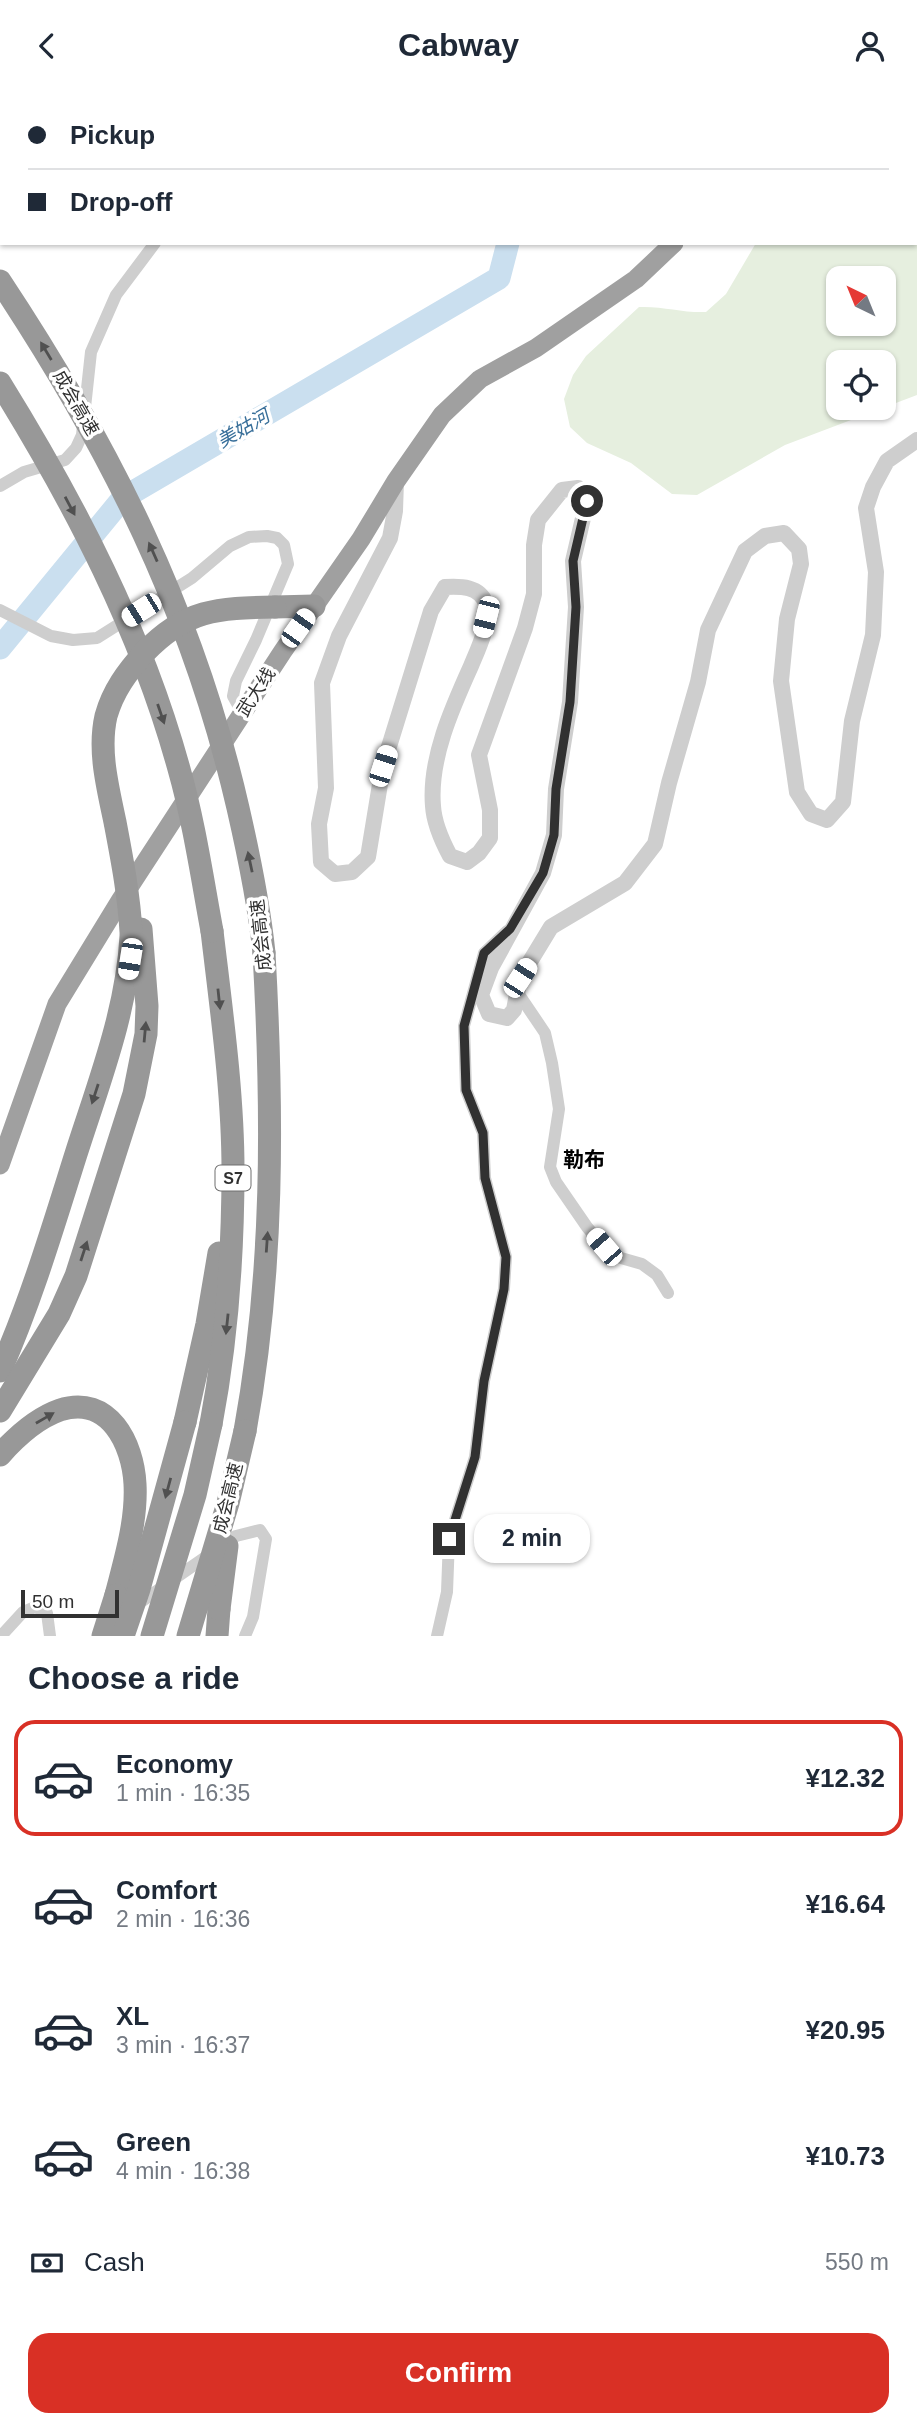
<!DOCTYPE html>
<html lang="en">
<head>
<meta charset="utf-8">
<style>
	:root { --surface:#fff; --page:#f6f6f7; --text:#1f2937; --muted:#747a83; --line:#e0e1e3; --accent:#d93025 }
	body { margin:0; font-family:Helvetica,"Noto Sans SC",sans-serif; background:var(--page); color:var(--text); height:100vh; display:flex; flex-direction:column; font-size:26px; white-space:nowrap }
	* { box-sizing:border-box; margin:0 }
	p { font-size:23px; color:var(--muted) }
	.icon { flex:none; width:38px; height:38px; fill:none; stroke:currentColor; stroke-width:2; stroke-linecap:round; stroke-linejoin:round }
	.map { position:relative; height:1545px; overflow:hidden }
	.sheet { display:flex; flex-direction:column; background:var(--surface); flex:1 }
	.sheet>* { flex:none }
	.top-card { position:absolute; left:0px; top:0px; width:917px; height:154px; box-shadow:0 2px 5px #0004; display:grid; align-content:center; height:154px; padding:0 28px; background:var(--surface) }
	.needle { width:46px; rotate:317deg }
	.tools { position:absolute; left:826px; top:175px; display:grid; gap:14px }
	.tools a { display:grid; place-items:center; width:70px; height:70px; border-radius:14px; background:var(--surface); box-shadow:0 2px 5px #0004; font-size:35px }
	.scale { position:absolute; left:21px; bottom:18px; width:98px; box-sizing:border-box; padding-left:7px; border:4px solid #313131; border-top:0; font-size:19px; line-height:24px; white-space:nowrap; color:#313131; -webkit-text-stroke:5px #fff; paint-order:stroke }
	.end { position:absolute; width:32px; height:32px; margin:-16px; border:9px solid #313131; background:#fff; box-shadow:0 0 0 4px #fff }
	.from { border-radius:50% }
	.bubble { position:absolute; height:49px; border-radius:21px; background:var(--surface); box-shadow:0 2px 5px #0004; font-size:23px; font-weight:800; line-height:49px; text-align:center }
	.car { position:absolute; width:21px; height:42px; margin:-21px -10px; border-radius:9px; box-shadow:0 0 5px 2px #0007; background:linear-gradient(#fff 24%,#345 0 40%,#fff 0 76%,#345 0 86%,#fff 0) }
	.top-card b { display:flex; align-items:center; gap:24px; height:66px; font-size:26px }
	.top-card b+b { border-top:2px solid var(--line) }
	.top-card i { width:18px; height:18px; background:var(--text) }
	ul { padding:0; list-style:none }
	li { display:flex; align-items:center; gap:21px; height:116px; margin:0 14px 10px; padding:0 14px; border:4px solid transparent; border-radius:21px }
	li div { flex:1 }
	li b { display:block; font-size:26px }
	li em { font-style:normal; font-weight:800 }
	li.current { border-color:var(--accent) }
	li>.icon { width:63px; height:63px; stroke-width:1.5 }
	h2 { padding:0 28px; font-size:32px; line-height:84px }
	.pay { display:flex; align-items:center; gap:18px; height:77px; padding:0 28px; font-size:26px }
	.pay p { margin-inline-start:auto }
	.primary-button { display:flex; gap:14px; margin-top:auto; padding:14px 28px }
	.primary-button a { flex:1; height:80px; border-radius:21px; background:var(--accent); color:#fff; font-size:28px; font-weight:800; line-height:80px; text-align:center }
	header { display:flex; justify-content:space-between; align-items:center; height:91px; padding:0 28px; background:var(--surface); font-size:32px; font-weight:800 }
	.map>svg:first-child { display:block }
</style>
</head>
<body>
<header><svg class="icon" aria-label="back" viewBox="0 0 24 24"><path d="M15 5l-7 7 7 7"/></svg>Cabway<svg class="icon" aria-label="person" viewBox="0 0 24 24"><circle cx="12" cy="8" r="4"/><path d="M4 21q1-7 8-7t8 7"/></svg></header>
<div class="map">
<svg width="917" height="1545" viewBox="0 0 917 1545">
	<rect width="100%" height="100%" fill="#fff"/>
	<path fill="#e6efdf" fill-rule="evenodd" d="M829 0H917V304L785 354 697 404 672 403 631 372 587 352 570 336 564 308 573 284 586 265 639 216C663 215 683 222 706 221L726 203 756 152H915V2H828ZM838 187H884V233H838ZM838 271H884V317H838Z"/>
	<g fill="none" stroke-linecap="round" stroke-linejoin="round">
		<g stroke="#cadfef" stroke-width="23">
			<polyline points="548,2 548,0"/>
			<polyline points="0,557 123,407 499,187 508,152"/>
		</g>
		<g stroke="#cecece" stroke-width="12">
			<polyline points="348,2 351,0"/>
			<polyline points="0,395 24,381 65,369 76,357 82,344 91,261 116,204 155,152"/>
			<polyline points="0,519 51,545 73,549 97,547 192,487 230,455 249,446 267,445 277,447 284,454 288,473 256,549 236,590 233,605 238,614 244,619"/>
			<polyline points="518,902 545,942 552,972 559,1018 550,1076 556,1091 587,1136 604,1156 621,1167 642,1173 657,1184 668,1202"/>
			<polyline points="135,1515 236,1445 260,1439 266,1448 253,1526 245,1545"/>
			<polyline points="1,1545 23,1521 35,1516 47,1522 50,1545"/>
			<polyline points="437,1545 447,1501 449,1448 475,1366 484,1290 504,1198 506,1166 485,1087 483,1042 466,999 464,935 484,862 507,840"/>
		</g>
		<path stroke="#cecece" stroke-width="16" d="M396 390 395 420 390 447 339 545 322 592 326 697 319 733 321 771 335 783 352 781 368 766 383 675 431 520 445 496C460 495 480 495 486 513 491 532 478 558 471 575 452 617 429 668 433 715 434 732 442 750 450 765L467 771 479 762 490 747V719L479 664 525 537 534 503V454L538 429 562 399 578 397 587 410 573 470 576 516 570 611 556 698 554 744 543 782 491 877 481 904 489 923 507 927 514 919 520 887 551 836 625 792 655 753 669 692 698 591 708 539 745 460 765 445 784 442 799 458 801 473 787 528 781 590 797 701 811 723 827 729 843 711 852 630 873 544 876 481 866 417 873 396 887 370 917 349"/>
		<g stroke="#a0a0a0" stroke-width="19">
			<polyline points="779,2 780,0"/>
			<polyline points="0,1074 57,913 120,810 283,560 361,448 396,390 442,324 480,288 536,257 636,188 674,152"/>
		</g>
		<g stroke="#989898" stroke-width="23">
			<polyline points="275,516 314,515"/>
			<path d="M0 1280C31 1210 53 1136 76 1063 99 991 127 920 131 845"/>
			<polyline points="0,1320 59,1223 76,1185 134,1003 146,943 147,915 141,838"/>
			<polyline points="185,1331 207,1233 219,1162"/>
			<path d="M211 1333C227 1249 233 1165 233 1079 233 1001 221 917 212 840"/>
			<path d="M245 1340C274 1181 273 1023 264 862"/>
			<path d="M0 1364C16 1346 37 1327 60 1319 109 1303 133 1353 135 1393 137 1430 125 1469 116 1504"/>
			<polyline points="217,1545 219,1518"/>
		</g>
		<g stroke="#989898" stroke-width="23">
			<path d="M0 190C110 356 193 521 238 717 249 765 259 813 264 862"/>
			<path d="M0 292C75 413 141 540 179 678 194 731 202 786 212 840"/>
			<path d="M131 841C129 804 122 768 115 731 108 697 98 660 106 625 113 600 127 581 144 562 186 518 217 517 275 516"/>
			<polyline points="219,1518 227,1455"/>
			<polyline points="103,1545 116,1504"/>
			<polyline points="123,1545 139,1498 185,1331"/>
			<polyline points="152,1545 195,1404 211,1333"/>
			<polyline points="188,1545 228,1412 245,1340"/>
		</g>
	</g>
	<defs><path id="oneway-solid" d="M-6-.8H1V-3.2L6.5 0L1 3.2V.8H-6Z" transform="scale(1.75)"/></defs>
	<g fill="#505050">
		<use href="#oneway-solid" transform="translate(46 260) rotate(-121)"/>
		<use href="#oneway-solid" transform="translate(70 415) rotate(62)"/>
		<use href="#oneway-solid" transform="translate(153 461) rotate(-114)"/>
		<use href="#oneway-solid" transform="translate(161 623) rotate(71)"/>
		<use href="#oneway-solid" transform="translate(250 771) rotate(-102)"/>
		<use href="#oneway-solid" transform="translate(219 908) rotate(84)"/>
		<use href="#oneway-solid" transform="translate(145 941) rotate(-85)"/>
		<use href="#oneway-solid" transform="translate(95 1003) rotate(108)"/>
		<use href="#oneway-solid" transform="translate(267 1151) rotate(-86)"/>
		<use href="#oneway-solid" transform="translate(84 1160) rotate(-72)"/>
		<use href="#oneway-solid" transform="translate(227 1233) rotate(96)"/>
		<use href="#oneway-solid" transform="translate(45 1327) rotate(-30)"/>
		<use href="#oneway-solid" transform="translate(168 1397) rotate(105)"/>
	</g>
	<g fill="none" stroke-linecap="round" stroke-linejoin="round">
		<polyline stroke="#313131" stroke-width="9" points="449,1448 475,1366 484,1290 504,1198 506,1166 485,1087 483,1042 466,999 464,935 484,862 510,838 543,782 554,744 556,698 570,611 576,516 573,470 587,410"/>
	</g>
	<g text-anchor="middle" stroke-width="7" stroke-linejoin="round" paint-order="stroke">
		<rect fill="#fff" stroke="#6f6f6f" stroke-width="2" x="215.5" y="1074.5" width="35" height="25" rx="5"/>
		<g font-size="16" font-weight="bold" fill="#313131">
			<text x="233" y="1093">S7</text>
		</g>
		<g font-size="18" fill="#313131" stroke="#fff">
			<text transform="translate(76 312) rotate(60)" y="6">成会高速</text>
			<text transform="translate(256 601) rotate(-57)" y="6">武大线</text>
			<text transform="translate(261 844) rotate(-96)" y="6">成会高速</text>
			<text transform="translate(228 1407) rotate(-76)" y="6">成会高速</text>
		</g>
		<g font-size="19" font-style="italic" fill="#386f9a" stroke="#fff">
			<text transform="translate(243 337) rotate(-30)" y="7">美姑河</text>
		</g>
		<g font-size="21" font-weight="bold" fill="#000" stroke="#fff">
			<text x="584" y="1076">勒布</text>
		</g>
	</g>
</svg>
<div class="tools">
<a><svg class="needle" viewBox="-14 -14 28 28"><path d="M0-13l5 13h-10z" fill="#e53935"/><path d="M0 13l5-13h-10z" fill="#747a83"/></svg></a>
<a><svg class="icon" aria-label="locate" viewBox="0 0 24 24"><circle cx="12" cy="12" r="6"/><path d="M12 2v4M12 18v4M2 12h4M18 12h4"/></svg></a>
</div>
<div class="scale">50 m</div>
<i class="end from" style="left:587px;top:410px"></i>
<i class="end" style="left:449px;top:1448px"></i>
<div class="bubble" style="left:474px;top:1423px;width:116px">2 min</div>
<i class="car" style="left:141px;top:519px;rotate:238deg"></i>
<i class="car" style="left:486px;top:526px;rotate:194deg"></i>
<i class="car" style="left:298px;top:537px;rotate:35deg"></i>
<i class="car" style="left:383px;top:675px;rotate:18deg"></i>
<i class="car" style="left:130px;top:868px;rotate:189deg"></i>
<i class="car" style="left:520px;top:887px;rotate:33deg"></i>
<i class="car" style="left:604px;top:1156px;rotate:319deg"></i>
<div class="top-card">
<b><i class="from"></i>Pickup</b>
<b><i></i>Drop-off</b>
</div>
</div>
<section class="sheet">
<h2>Choose a ride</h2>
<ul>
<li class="current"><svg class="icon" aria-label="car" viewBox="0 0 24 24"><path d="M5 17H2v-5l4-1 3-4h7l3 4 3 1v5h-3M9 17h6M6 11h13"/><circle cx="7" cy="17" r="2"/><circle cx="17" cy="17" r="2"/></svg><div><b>Economy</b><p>1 min · 16:35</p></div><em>¥12.32</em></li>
<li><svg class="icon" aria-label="car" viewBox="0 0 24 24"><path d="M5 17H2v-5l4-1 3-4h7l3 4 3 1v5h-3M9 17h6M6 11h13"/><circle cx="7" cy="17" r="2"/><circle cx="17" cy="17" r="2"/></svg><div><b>Comfort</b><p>2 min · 16:36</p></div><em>¥16.64</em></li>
<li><svg class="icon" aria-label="car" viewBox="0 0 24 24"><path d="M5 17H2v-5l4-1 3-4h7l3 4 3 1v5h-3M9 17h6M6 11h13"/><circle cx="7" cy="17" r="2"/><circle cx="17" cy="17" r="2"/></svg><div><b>XL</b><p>3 min · 16:37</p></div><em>¥20.95</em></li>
<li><svg class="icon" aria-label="car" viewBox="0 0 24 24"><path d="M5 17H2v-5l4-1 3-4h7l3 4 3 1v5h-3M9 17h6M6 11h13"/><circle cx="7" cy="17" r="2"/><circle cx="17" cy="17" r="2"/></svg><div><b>Green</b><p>4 min · 16:38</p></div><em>¥10.73</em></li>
</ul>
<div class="pay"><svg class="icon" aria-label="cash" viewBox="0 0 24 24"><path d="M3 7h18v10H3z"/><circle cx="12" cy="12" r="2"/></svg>Cash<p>550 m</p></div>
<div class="primary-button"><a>Confirm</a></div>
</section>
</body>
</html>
